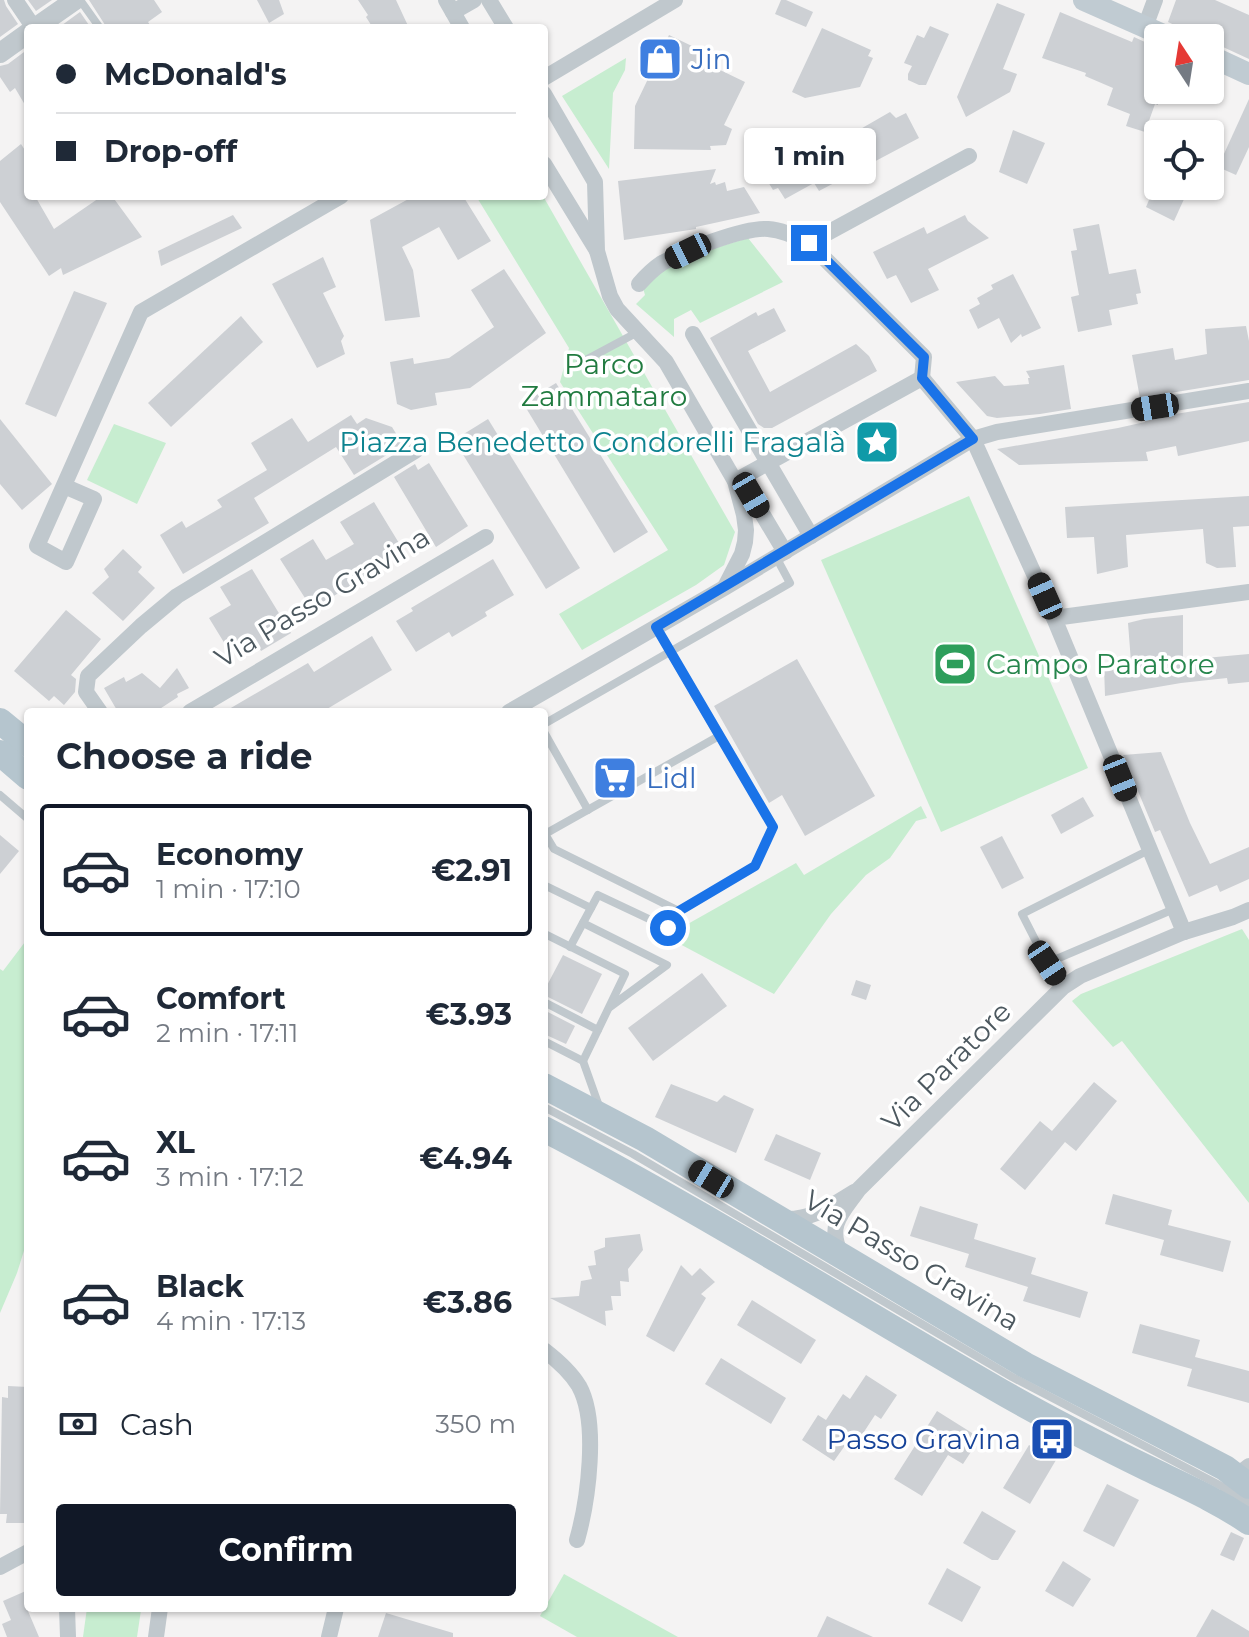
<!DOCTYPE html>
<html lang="en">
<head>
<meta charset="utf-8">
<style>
	:root { --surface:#fff; --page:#f6f6f7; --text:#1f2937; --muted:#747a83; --line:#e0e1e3; --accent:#111827 }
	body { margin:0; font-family:Montserrat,sans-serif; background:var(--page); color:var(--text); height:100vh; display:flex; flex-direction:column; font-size:30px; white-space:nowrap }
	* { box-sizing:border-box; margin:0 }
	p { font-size:26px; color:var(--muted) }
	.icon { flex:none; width:44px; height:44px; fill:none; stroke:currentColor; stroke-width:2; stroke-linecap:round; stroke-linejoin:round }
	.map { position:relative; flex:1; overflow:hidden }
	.side { position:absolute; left:24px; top:708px; width:524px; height:904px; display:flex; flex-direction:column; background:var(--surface); border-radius:8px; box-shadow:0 2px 6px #0004 }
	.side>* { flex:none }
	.guide { position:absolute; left:24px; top:24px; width:524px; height:176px; border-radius:8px; box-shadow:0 2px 6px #0004; display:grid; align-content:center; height:176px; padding:0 32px; background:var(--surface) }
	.needle { width:52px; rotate:348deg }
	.controls { position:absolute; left:1144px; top:24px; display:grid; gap:16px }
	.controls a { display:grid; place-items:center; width:80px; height:80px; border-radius:8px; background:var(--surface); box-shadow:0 2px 6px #0004; font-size:40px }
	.end { position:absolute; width:36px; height:36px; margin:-18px; border:10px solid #1a73e8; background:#fff; box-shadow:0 0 0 4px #fff }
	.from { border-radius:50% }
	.bubble { position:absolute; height:56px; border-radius:8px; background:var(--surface); box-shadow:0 2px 6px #0004; font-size:26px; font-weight:700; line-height:56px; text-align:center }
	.car { position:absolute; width:24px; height:48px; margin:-24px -12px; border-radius:10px; box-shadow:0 0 6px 2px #0007; background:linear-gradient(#222 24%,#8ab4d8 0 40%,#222 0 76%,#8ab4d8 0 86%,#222 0) }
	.guide b { display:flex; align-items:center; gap:28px; height:76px; font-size:30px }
	.guide b+b { border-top:2px solid var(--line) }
	.guide i { width:20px; height:20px; background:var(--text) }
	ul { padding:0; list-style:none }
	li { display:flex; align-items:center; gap:24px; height:132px; margin:0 16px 12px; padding:0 16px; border:4px solid transparent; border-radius:8px }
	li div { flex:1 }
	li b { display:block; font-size:30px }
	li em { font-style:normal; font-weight:700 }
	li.selected { border-color:var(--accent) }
	li>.icon { width:72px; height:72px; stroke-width:1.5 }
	h2 { padding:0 32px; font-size:36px; line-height:96px }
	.pay { display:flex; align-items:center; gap:20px; height:88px; padding:0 32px; font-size:30px }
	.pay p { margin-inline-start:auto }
	.button { display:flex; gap:16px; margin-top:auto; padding:16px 32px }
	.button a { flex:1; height:92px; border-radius:8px; background:var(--accent); color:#fff; font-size:32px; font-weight:700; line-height:92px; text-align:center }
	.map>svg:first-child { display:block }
</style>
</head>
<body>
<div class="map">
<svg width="1249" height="1637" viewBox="0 0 1249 1637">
	<rect width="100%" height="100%" fill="#f4f3f3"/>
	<g fill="#c7edd0">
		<polygon points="626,58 625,70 613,93 609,169 562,96"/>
		<polygon points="476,196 543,196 735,532 724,565 696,585 582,650 559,614 668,550 560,382 569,348"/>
		<polygon points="748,238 783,282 700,323 691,310 674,319 674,337 636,304 645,295 643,288 663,270 689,256"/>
		<polygon points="114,424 166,443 137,504 87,480"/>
		<polygon points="969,496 1088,768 941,832 821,560"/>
		<polygon points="921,806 927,818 916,821 890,858 866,875 831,914 774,994 676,942 686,925 796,863 804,875"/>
		<polygon points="1242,929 1249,940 1249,1203 1122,1041 1113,1047 1072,1001 1081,994"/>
		<polygon points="28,938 28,1238 17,1273 0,1313 0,969 3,971"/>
		<polygon points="564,1574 678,1637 577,1637 540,1616"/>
		<polygon points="87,1608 134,1608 141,1610 137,1637 83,1637"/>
	</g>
	<g fill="#cdd0d4">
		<polygon points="0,0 4,0 6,6 18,24 0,37"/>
		<polygon points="28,0 52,0 36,11"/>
		<polygon points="89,0 154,0 162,12 148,22 152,28 107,28"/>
		<polygon points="257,0 279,0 284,14 269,23"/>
		<polygon points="358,0 396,0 409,28 373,28 366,17 368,15"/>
		<polygon points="781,0 786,0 813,12 806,27 775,14"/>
		<polygon points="1176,0 1215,0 1249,15 1249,59 1210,41 1210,38 1202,38 1168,22"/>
		<polygon points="997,3 1025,14 1003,69 1017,74 1010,92 966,117 957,97"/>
		<polygon points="80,12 91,28 58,28"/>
		<polygon points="1060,12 1132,42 1134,37 1158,48 1158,105 1155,104 1145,132 1126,126 1130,114 1107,105 1113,88 1085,76 1086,73 1042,58"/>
		<polygon points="930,26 949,34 926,85 919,85 908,80 908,74 912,66 904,63 917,35 924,38"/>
		<polygon points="822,28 871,50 868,56 873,58 860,87 805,98 792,92"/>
		<polygon points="669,35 719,59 716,68 745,82 724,125 732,129 726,145 710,146 711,150 634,149 635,106"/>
		<polygon points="28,49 28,110 15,88 10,92 0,77 0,66 8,64"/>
		<polygon points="1249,99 1249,147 1236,175 1218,167"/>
		<polygon points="890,112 896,118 906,113 919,138 819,191 814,183 785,199 778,188 773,190 756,162 821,131 831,146"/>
		<polygon points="1013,130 1045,143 1027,184 999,172"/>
		<polygon points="21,144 28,155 28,196 35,196 54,229 102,196 112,196 142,237 63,275 61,268 49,276 0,202 0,161"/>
		<polygon points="716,169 710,184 715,182 716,185 725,182 727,191 744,187 760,213 696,227 696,229 624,240 618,181"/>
		<polygon points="1155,186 1190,186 1174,221 1146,207"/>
		<polygon points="414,196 463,196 491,241 458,260 439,227 402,247 413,270 420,317 385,321 370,220"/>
		<polygon points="233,215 242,228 161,266 158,251"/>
		<polygon points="965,215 968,221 989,238 928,269 939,290 911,303 896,275 887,279 873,252 924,227 927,234"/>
		<polygon points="1099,224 1109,274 1136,269 1141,293 1136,294 1138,304 1109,310 1112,325 1078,332 1071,297 1079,295 1071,251 1077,250 1073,229"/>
		<polygon points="323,257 336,287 323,293 344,336 341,341 345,354 317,368 272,284"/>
		<polygon points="504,269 546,333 470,388 435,393 437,405 411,410 397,404 390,362 413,358 414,364 449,358 494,327 471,290"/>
		<polygon points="1013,274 1041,328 1022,337 1021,334 1011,343 999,318 978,329 969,310 980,304 977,298 993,289 991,285"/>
		<polygon points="74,291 107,303 56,417 25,404"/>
		<polygon points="774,308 786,331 748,351 770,392 856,344 869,356 877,371 772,428 764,428 758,424 710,338 756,312 758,316"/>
		<polygon points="241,316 263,342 171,427 148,403"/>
		<polygon points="1246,326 1249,341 1249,380 1140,398 1132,355 1173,348 1175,360 1207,354 1205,329"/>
		<polygon points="1064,365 1071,409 1040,414 997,418 987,416 956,382 995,376 1004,386 1029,384 1028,378 1030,378 1026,371"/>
		<polygon points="556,383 648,532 614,553 523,403"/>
		<polygon points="1249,402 1249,441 1178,456 1176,446 1146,452 1148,461 1019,465 997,449 1118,428 1145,422 1145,419"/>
		<polygon points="351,415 357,424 366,418 392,427 403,445 354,475 336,447 254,498 269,523 183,574 160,535 182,521 186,528 222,507 217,500 267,470 251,443 292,418 308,442"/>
		<polygon points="0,419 52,484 22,510 0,484"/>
		<polygon points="488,419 580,568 546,589 454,440"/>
		<polygon points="429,463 468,526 436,547 394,477 415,464 418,470"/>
		<polygon points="1249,496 1249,526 1233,527 1236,567 1217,568 1206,563 1203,529 1126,535 1128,567 1097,574 1094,537 1067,538 1065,507"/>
		<polygon points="374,502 405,553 312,609 280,559 313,539 326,560 354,544 340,522"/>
		<polygon points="123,549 142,567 138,572 155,588 123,621 92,593 109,577 104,569"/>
		<polygon points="493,559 514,595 485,612 487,616 452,637 449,632 416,652 396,621 413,611 411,608"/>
		<polygon points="252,569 291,633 261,651 251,635 228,649 209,618 231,605 220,587"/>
		<polygon points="66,610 101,639 71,675 76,679 75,692 64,705 54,696 49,701 14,671"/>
		<polygon points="1183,615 1183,660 1249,654 1249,682 1228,684 1227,678 1181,683 1105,696 1104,666 1131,662 1128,623 1144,619"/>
		<polygon points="372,636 392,670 322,712 224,712 308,663 314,672"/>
		<polygon points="797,659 875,796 805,836 782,795 769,803 714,706"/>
		<polygon points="177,668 189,688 177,694 178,697 155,712 118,712 104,688 124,677 126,682 142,673 160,688"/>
		<polygon points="1161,752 1190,823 1210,864 1249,847 1249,879 1220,892 1217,885 1189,897 1160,830 1155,832 1123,755"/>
		<polygon points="1083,797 1094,816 1061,834 1051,815"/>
		<polygon points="0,835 19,851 0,874"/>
		<polygon points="1002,836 1024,878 1002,889 980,847"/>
		<polygon points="563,955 602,974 582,1014 544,995 544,991"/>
		<polygon points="702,973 727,1006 653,1061 628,1028"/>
		<polygon points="856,980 871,985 866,1000 851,995"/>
		<polygon points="544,1010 575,1026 566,1044 544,1034"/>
		<polygon points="1094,1082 1117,1101 1076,1151 1065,1142 1025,1190 1000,1169 1040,1121 1052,1131"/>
		<polygon points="671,1084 717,1102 724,1095 754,1109 736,1153 655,1117"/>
		<polygon points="776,1134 821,1153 810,1180 764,1160"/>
		<polygon points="1113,1194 1172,1210 1168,1225 1231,1241 1223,1272 1160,1255 1164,1240 1105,1224"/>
		<polygon points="920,1206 978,1224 974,1239 1036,1258 1031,1274 1088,1292 1080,1318 1023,1301 1028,1287 965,1267 969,1254 910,1236"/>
		<polygon points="640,1234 643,1250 628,1269 629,1282 620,1281 621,1296 611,1296 613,1310 605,1311 606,1326 550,1298 579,1296 581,1281 592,1279 588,1266 596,1265 594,1251 605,1247 605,1238"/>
		<polygon points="681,1265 692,1276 700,1268 715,1282 701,1294 706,1298 674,1352 646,1336"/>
		<polygon points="752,1300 816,1340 801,1364 737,1325"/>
		<polygon points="1140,1324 1200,1340 1195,1357 1249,1371 1249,1403 1187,1386 1192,1369 1132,1353"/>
		<polygon points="721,1358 786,1398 771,1424 705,1384"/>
		<polygon points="866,1375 897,1395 881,1419 875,1415 858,1441 851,1437 834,1461 802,1440 818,1415 826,1420 843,1394 850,1399"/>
		<polygon points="8,1386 28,1387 27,1523 6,1523 7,1514 0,1514 2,1397 8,1398"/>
		<polygon points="937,1411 980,1438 963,1464 948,1455 922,1496 894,1479"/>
		<polygon points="1029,1445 1056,1460 1030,1504 1003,1488"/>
		<polygon points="1107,1484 1139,1500 1114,1547 1083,1531"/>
		<polygon points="982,1511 1016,1531 998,1560 992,1560 963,1543"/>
		<polygon points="1231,1532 1244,1538 1234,1561 1220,1555"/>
		<polygon points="1063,1561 1091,1579 1073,1607 1045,1591"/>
		<polygon points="947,1568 981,1587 962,1622 928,1604"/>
		<polygon points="28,1590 28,1611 39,1637 7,1637 2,1624 11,1620 3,1601"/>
		<polygon points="1212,1609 1249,1631 1249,1637 1196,1637"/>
		<polygon points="386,1613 453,1633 453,1637 378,1637"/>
		<polygon points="827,1616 873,1637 817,1637"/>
	</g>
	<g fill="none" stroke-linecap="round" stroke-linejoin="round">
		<g stroke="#c0c8cd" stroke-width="8">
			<polyline points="80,0 100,28"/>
			<polyline points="580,363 638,332"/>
			<polyline points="656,628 719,736 724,744 773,827 755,866 679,911 554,849 545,834 719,736"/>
			<polyline points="544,724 790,583 776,557"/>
			<polyline points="544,732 588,810"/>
			<polyline points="0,795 28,819"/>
			<polyline points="544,885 591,908"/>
			<polyline points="583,923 667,965 610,1007"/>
			<polyline points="544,937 545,934 625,974 583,1061"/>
			<polyline points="570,947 598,895 668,928 679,911"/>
			<polyline points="1047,963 1174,909"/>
			<polyline points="1063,986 1047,963 1022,914 1149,850"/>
			<polyline points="544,1002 598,1030"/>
			<polyline points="544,1041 583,1061 599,1106"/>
			<polyline points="544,1107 633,1154 1012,1377 1229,1490 1249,1504"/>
		</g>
		<g stroke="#c0c8cd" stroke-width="16">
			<polyline points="15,0 34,28"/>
			<polyline points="446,0 462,28"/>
			<polyline points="489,0 506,28"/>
			<polyline points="453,12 474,0"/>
			<polyline points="1145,27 1155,0"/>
			<polyline points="544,78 675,0"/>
			<polyline points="544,94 595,182 597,251 610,296 617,309 666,362 735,481 744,515 746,530 745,542 742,554 725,587"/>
			<polyline points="544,164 596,249"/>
			<path d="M639 284C646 276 653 269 662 263 684 251 744 227 768 229 783 230 796 237 809 243"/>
			<polyline points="693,334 811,536"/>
			<polyline points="922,378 924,357 809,243 969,156"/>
			<polyline points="735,481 922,378 973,439 982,459 1054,618 1184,932"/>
			<polyline points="736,482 751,495 785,552"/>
			<polyline points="64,486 94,499 66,562 37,546 141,312 341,196"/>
			<polyline points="1054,618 1249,592"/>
			<polyline points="100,712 86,692 88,676 141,626 177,596 415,451"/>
			<polyline points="190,712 486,537"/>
			<polyline points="509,712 724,588 973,439 997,432 1249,391"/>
			<path d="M784 1219C813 1220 831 1206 854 1192"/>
			<path d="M841 1254C826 1225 843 1212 859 1189L1063 987 1080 976 1184 932 1233 917 1249 910"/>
			<path d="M544 1350C557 1360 570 1371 579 1386 599 1422 588 1501 577 1540"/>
			<polyline points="1222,1504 1236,1476 1249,1466"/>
			<polyline points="0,1567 28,1552"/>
			<polyline points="67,1608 68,1637"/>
			<polyline points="156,1637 160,1608"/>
			<polyline points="329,1637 336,1608"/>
		</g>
		<g stroke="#c0c8cd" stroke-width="20">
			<polyline points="35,28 75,0"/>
			<polyline points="0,53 28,33"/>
		</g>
		<g stroke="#c0cbd2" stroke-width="22">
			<polyline points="1084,0 1170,38"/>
			<polyline points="1210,56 1249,74"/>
		</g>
		<g stroke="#b5c5ce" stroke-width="26">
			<polyline points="0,721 28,744"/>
			<polyline points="0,753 28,777"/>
			<polyline points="544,1086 645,1139 1025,1365 1204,1457 1225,1468 1249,1486"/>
			<path d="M544 1129C702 1211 852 1306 1007 1395 1053 1421 1100 1445 1147 1468 1182 1485 1217 1500 1249 1522"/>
		</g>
	</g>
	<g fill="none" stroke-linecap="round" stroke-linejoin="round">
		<polyline stroke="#1a73e8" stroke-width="10" points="668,928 679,911 755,866 773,827 656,627 973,439 922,378 924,357 809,243"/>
	</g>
	<defs>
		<g id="shop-square" transform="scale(2.3)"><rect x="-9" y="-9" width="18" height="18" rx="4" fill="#3f7fe0" stroke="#fff"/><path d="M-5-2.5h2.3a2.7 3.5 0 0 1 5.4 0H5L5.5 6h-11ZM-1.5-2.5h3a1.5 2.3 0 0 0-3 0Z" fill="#fff"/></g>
		<g id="sight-square" transform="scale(2.3)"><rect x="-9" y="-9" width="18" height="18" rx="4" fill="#0f9aa8" stroke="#fff"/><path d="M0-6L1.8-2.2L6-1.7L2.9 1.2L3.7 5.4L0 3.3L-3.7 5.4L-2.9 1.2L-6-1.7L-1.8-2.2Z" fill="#fff"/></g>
		<g id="stadium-square" transform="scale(2.3)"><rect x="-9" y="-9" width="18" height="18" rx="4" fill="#2e9e5b" stroke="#fff"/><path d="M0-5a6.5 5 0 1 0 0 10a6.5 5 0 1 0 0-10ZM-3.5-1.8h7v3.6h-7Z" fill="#fff"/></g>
		<g id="supermarket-square" transform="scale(2.3)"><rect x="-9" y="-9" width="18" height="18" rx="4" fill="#3f7fe0" stroke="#fff"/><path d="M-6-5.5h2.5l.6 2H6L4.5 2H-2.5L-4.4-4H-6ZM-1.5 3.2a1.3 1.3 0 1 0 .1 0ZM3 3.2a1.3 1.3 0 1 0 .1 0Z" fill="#fff"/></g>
		<g id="bus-square" transform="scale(2.3)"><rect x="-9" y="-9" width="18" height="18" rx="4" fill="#1a4fb4" stroke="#fff"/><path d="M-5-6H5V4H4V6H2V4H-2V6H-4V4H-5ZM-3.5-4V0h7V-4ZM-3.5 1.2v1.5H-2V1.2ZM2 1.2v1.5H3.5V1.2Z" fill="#fff"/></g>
	</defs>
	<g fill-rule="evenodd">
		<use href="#shop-square" x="660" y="59"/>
		<use href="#sight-square" x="877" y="442"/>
		<use href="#stadium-square" x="955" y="664"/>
		<use href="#supermarket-square" x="615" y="778"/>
		<use href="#bus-square" x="1052" y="1439"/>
	</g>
	<g text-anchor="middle" stroke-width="7" stroke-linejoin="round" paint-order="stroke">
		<g font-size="28" fill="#366cbe" stroke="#fff" text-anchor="start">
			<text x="691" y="69">Jin</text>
			<text x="646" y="788">Lidl</text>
		</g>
		<g font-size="28" fill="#217b40" stroke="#fff">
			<text x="604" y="374">Parco<tspan x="604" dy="32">Zammataro</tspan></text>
		</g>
		<g font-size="28" fill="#0d838f" stroke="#fff" text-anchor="end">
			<text x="846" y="452">Piazza Benedetto Condorelli Fragalà</text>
		</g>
		<g font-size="28" fill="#4c585f" stroke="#fff">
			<text transform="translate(322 597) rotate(-31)" y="10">Via Passo Gravina</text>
			<text transform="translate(946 1066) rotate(-45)" y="10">Via Paratore</text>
			<text transform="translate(912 1260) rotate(31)" y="10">Via Passo Gravina</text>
		</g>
		<g font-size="28" fill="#27864d" stroke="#fff" text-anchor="start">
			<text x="986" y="674">Campo Paratore</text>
		</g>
		<g font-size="28" fill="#164399" stroke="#fff" text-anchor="end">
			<text x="1021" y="1449">Passo Gravina</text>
		</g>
	</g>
</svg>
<div class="controls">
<a><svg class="needle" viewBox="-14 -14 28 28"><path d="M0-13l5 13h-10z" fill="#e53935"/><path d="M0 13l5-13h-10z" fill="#747a83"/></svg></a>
<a><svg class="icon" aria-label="locate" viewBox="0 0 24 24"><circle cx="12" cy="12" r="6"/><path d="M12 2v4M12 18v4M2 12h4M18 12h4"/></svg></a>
</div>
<i class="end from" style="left:668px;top:928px"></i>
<i class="end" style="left:809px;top:243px"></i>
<div class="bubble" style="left:744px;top:128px;width:132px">1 min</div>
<i class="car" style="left:688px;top:251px;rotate:244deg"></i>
<i class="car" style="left:1155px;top:407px;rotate:261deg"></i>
<i class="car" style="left:751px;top:495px;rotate:150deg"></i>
<i class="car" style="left:1045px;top:596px;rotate:336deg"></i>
<i class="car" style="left:1120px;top:778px;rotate:158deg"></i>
<i class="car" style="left:1047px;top:963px;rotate:146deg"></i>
<i class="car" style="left:711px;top:1179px;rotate:301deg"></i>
<div class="guide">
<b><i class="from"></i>McDonald's</b>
<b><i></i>Drop-off</b>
</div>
<section class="side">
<h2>Choose a ride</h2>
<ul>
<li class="selected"><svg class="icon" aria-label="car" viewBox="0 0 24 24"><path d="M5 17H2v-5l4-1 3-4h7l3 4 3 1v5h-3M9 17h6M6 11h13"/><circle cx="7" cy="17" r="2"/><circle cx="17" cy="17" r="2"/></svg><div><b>Economy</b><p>1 min · 17:10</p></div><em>€2.91</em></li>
<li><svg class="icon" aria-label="car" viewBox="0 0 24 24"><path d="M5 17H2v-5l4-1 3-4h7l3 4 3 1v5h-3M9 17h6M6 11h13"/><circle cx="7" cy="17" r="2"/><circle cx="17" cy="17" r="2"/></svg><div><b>Comfort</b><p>2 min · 17:11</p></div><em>€3.93</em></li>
<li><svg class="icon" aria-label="car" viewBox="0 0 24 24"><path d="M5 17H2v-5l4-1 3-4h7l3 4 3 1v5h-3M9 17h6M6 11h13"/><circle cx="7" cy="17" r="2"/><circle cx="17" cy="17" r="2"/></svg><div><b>XL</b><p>3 min · 17:12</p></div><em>€4.94</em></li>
<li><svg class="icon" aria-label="car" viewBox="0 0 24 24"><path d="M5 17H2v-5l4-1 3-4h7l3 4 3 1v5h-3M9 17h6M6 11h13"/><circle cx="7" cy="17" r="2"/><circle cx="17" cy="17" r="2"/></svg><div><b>Black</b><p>4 min · 17:13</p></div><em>€3.86</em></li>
</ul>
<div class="pay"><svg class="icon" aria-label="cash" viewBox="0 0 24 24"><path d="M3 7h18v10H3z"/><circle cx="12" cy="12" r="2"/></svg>Cash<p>350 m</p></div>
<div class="button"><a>Confirm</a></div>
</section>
</div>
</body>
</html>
